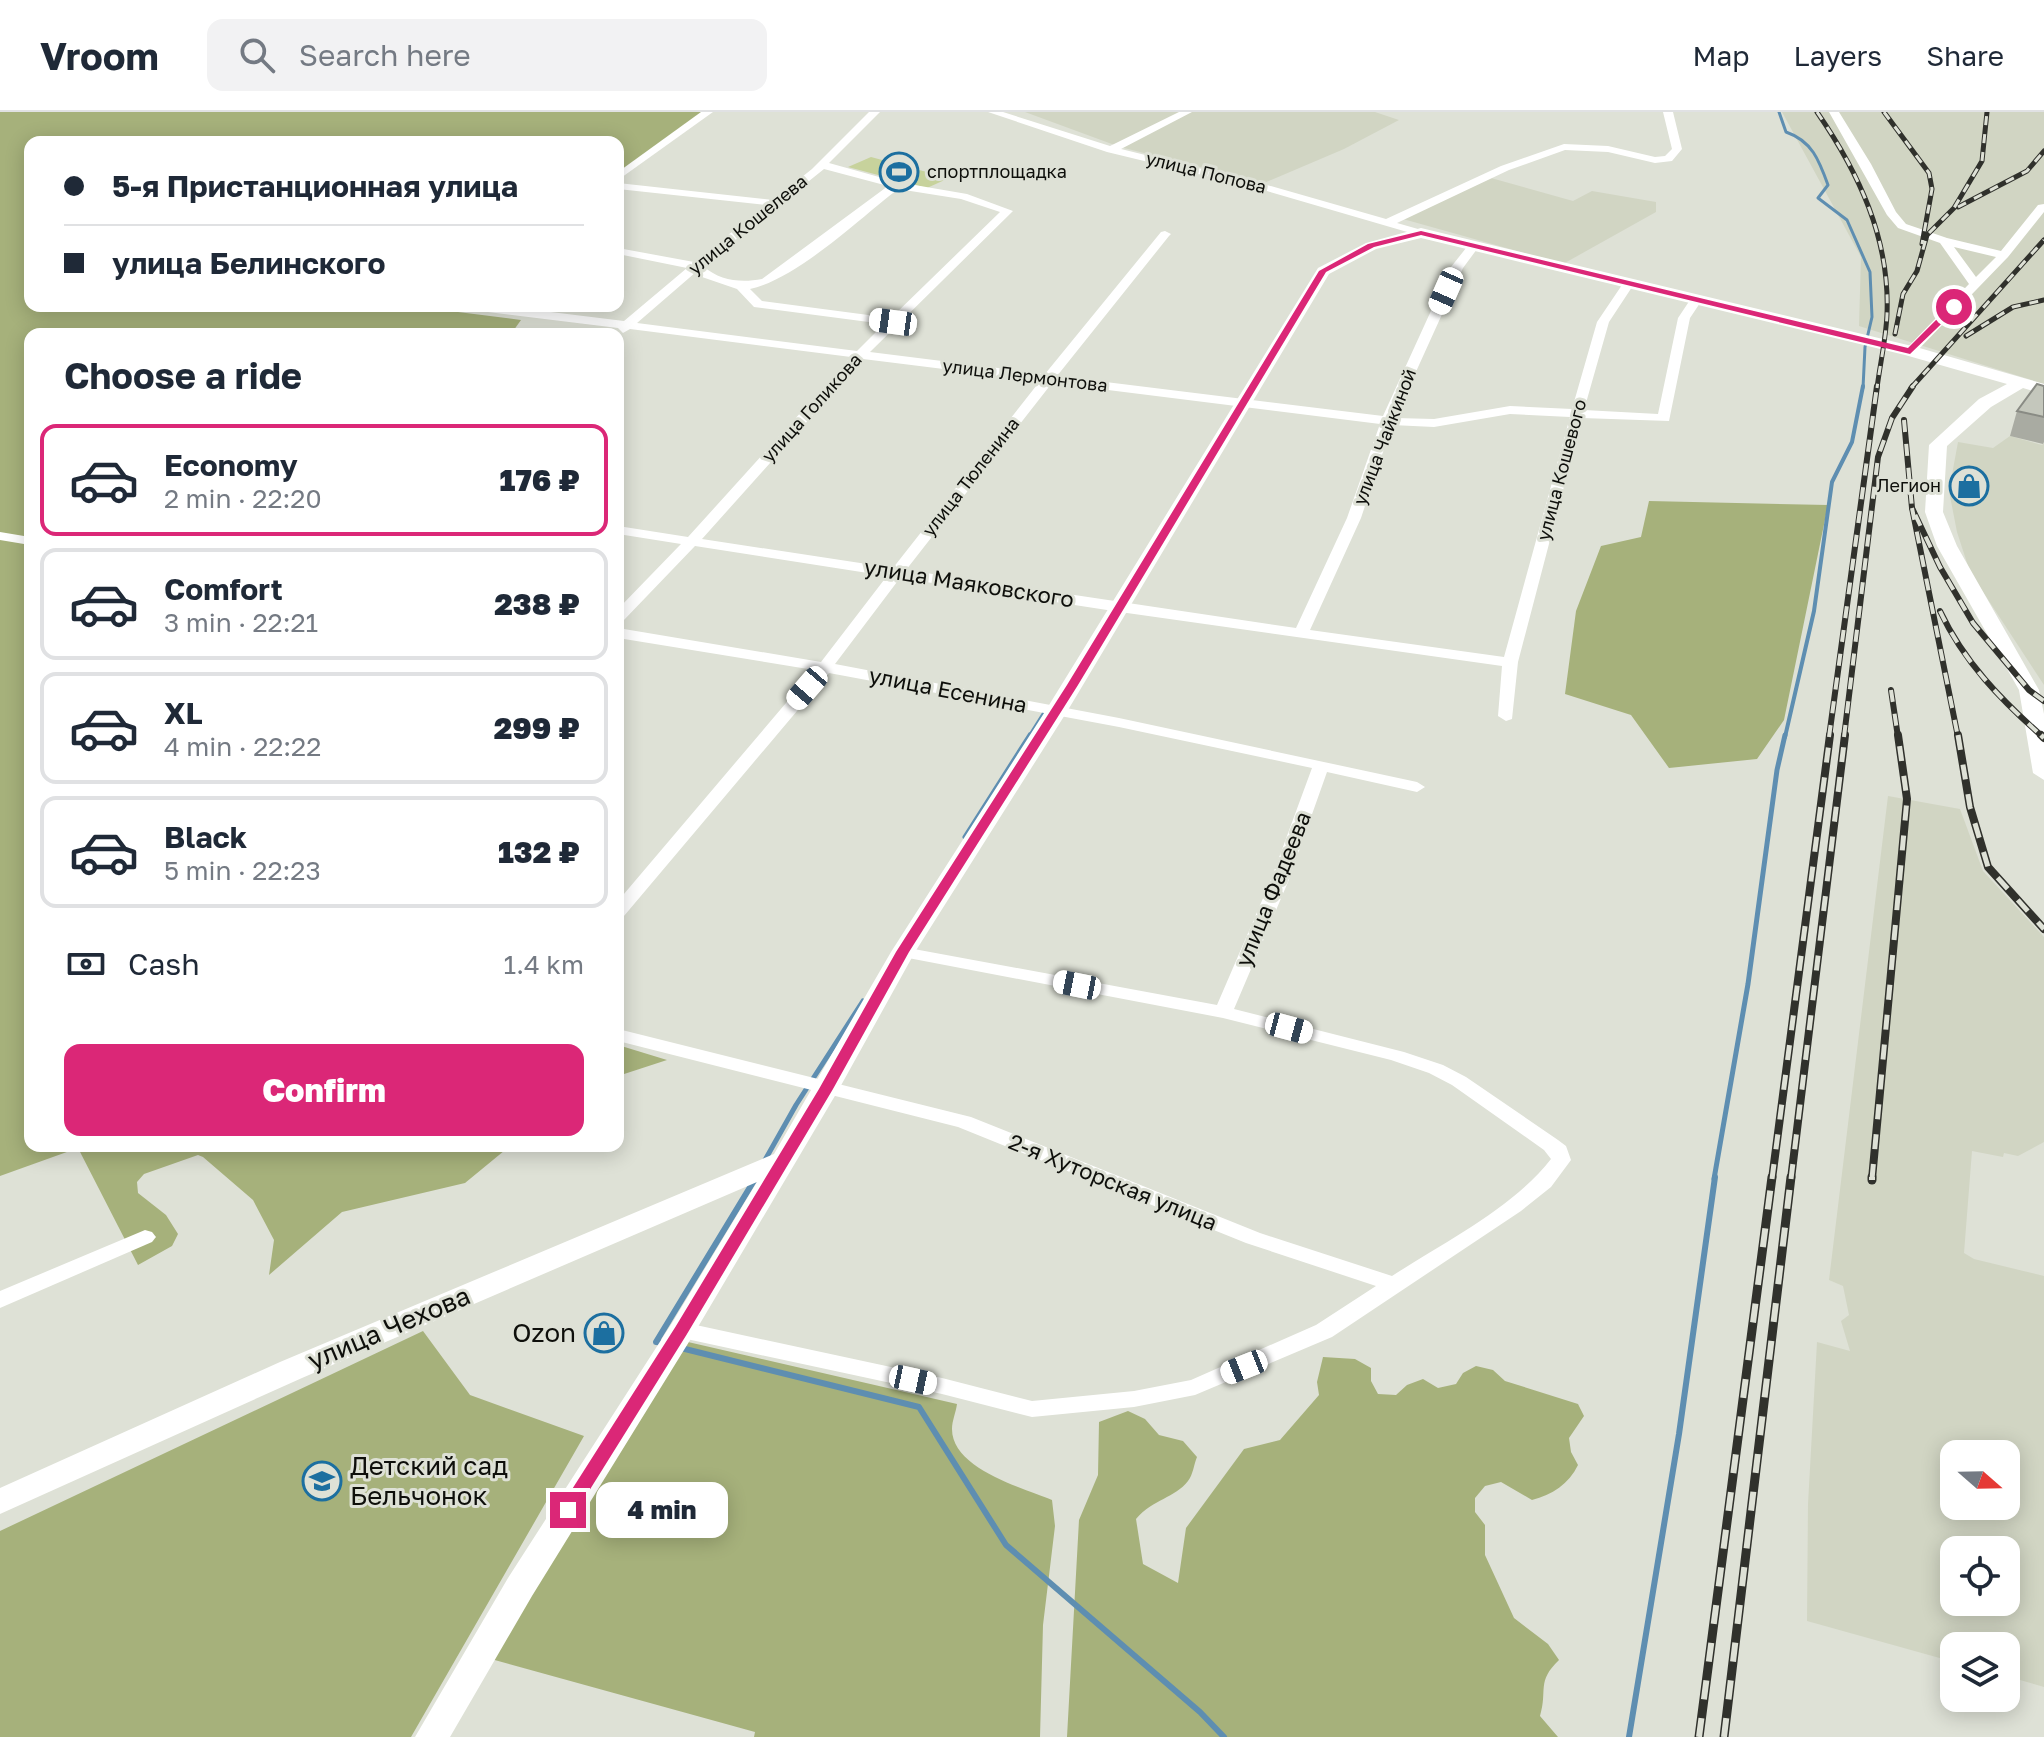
<!DOCTYPE html>
<html lang="en">
<head>
<meta charset="utf-8">
<style>
	:root { --surface:#fff; --page:#f2f2f3; --text:#1f2937; --muted:#747a83; --line:#e0e1e3; --accent:#db2777 }
	body { margin:0; font-family:"Golos Text",sans-serif; background:var(--page); color:var(--text); height:100vh; display:flex; flex-direction:column; font-size:30px; white-space:nowrap }
	* { box-sizing:border-box; margin:0 }
	p { font-size:26px; color:var(--muted) }
	.icon { flex:none; width:44px; height:44px; fill:none; stroke:currentColor; stroke-width:2; stroke-linecap:round; stroke-linejoin:round }
	.map { position:relative; flex:1; overflow:hidden }
	.panel { position:absolute; left:24px; top:216px; width:600px; height:824px; display:flex; flex-direction:column; background:var(--surface); border-radius:16px; box-shadow:0 4px 20px #0003 }
	.panel>* { flex:none }
	.banner { position:absolute; left:24px; top:24px; width:600px; height:176px; border-radius:16px; box-shadow:0 4px 20px #0003; display:grid; align-content:center; height:176px; padding:0 40px; background:var(--surface) }
	.needle { width:52px; rotate:110deg }
	.buttons { position:absolute; left:1940px; top:1328px; display:grid; gap:16px }
	.buttons a { display:grid; place-items:center; width:80px; height:80px; border-radius:16px; background:var(--surface); box-shadow:0 4px 20px #0003; font-size:40px }
	.end { position:absolute; width:36px; height:36px; margin:-18px; border:10px solid #db2777; background:#fff; box-shadow:0 0 0 4px #fff }
	.from { border-radius:50% }
	.bubble { position:absolute; height:56px; border-radius:16px; background:var(--surface); box-shadow:0 4px 20px #0003; font-size:26px; font-weight:800; line-height:56px; text-align:center }
	.car { position:absolute; width:24px; height:48px; margin:-24px -12px; border-radius:10px; box-shadow:0 0 6px 2px #0007; background:linear-gradient(#fff 24%,#345 0 40%,#fff 0 76%,#345 0 86%,#fff 0) }
	.banner b { display:flex; align-items:center; gap:28px; height:76px; font-size:30px }
	.banner b+b { border-top:2px solid var(--line) }
	.banner i { width:20px; height:20px; background:var(--text) }
	ul { padding:0; list-style:none }
	li { display:flex; align-items:center; gap:24px; height:112px; margin:0 16px 12px; padding:0 24px; border:4px solid var(--line); border-radius:16px }
	li div { flex:1 }
	li b { display:block; font-size:30px }
	li em { font-style:normal; font-weight:800 }
	li.active { border-color:var(--accent) }
	li>.icon { width:72px; height:72px; stroke-width:1.5 }
	h2 { padding:0 40px; font-size:36px; line-height:96px }
	.pay { display:flex; align-items:center; gap:20px; height:88px; padding:0 40px; font-size:30px }
	.pay p { margin-inline-start:auto }
	.action { display:flex; gap:16px; margin-top:auto; padding:16px 40px }
	.action a { flex:1; height:92px; border-radius:16px; background:var(--accent); color:#fff; font-size:32px; font-weight:800; line-height:92px; text-align:center }
	header { display:flex; align-items:center; gap:48px; box-sizing:border-box; height:112px; padding:0 40px; background:var(--surface); border-bottom:2px solid var(--line) }
	header strong { font-size:38px }
	nav { display:flex; gap:44px; margin-inline-start:auto; font-size:28px }
	.search { width:560px; height:72px; background:var(--page); display:flex; align-items:center; gap:20px; box-sizing:border-box; padding:0 28px; border-radius:16px; color:var(--muted); font-size:30px }
	.map>svg:first-child { display:block }
</style>
</head>
<body>
<header>
<strong>Vroom</strong>
<div class="search"><svg class="icon" aria-label="search" viewBox="0 0 24 24"><circle cx="10" cy="10" r="6"/><path d="M15 15l6 6"/></svg>Search here</div>
<nav><a>Map</a><a>Layers</a><a>Share</a></nav>
</header>
<div class="map">
<svg width="2044" height="1625" viewBox="0 0 2044 1625">
	<rect width="100%" height="100%" fill="#dee1d6"/>
	<g fill="#d1d5c3" fill-rule="evenodd">
		<polygon points="1025,0 1375,0 1399,8 1344,37 1264,71 1120,35"/>
		<polygon points="1782,0 2044,0 2044,272 1859,214 1861,145"/>
		<polygon points="1491,66 1573,89 1592,79 1656,90 1656,100 1563,152 1403,107"/>
		<polygon points="2010,324 2042,333 2044,331 2044,573 1970,460 1957,420 1949,379 1958,330 1993,336"/>
		<path d="M1888 684 1960 697 1983 759 2044 825V1030L2018 1044 2004 1041 2003 1045 1972 1039 1964 1141 1974 1147 2044 1164V1575L2006 1564V1534H1954V1550L1807 1509 1808 1392 1817 1230 1850 1239 1841 1209 1849 1203 1843 1174 1829 1168ZM1954 1342H2006V1394H1954ZM2006 1438V1490H1954V1438Z"/>
	</g>
	<polygon fill="#c7d29c" points="871,45 949,66 927,76 848,55"/>
	<g fill="#a6b17b">
		<polygon points="0,0 702,0 618,62 618,30 30,30 30,194 410,194 521,208 511,222 30,222 30,1034 510,1034 465,1071 342,1100 269,1163 274,1128 253,1088 203,1045 198,1043 144,1062 137,1070 138,1081 166,1103 178,1122 172,1134 138,1153 78,1036 0,1064"/>
		<polygon points="1649,389 1828,393 1784,608 1757,647 1669,656 1631,603 1565,582 1576,499 1601,434 1641,425"/>
		<polygon points="618,933 667,948 618,964"/>
		<polygon points="423,1219 470,1283 584,1324 411,1625 0,1625 0,1419"/>
		<path d="M688 1230 957 1292C956 1300 952 1309 952 1317 952 1357 1023 1376 1052 1388L1055 1414 1043 1513 1040 1625H754L755 1620 491 1547Z"/>
		<path d="M1323 1245 1355 1247 1371 1256V1269L1378 1282 1396 1283 1407 1273 1423 1267 1438 1276 1456 1272 1463 1261 1476 1254 1493 1258 1505 1269 1578 1292 1584 1304 1569 1326 1571 1340 1578 1353C1569 1372 1552 1383 1532 1388L1501 1370 1485 1374 1475 1386V1400L1485 1413V1443L1514 1506 1548 1532 1559 1548C1536 1570 1548 1578 1540 1604L1558 1625H1067L1079 1408 1098 1363 1099 1310 1128 1299 1145 1307 1159 1323 1183 1329 1197 1345C1194 1352 1193 1363 1188 1369 1175 1386 1153 1387 1136 1407L1143 1452 1178 1471 1186 1416 1244 1337 1280 1328 1319 1283 1317 1270Z"/>
	</g>
	<g fill="none" stroke-linecap="round" stroke-linejoin="round">
		<path stroke="#5e8eb1" stroke-width="3" d="M1779 0 1786 20C1812 29 1819 48 1828 73L1818 86 1847 108 1870 160 1872 205 1865 235 1863 276"/>
		<g stroke="#5e8eb1" stroke-width="4">
			<polyline points="1029,625 1046,598"/>
			<polyline points="1785,625 1814,499 1832,370 1852,330 1863,274"/>
		</g>
		<g stroke="#5e8eb1" stroke-width="5">
			<polyline points="965,725 1030,623"/>
			<polyline points="765,1048 796,993 863,889"/>
			<polyline points="1714,1067 1748,872 1777,658 1785,623"/>
		</g>
		<g stroke="#5e8eb1" stroke-width="6">
			<polyline points="664,1231 656,1230 755,1067"/>
			<polyline points="681,1236 919,1295 1006,1433 1200,1600 1224,1625"/>
			<polyline points="1629,1625 1679,1322 1715,1065"/>
		</g>
		<g fill="#fff" fill-rule="evenodd">
			<polygon points="701,0 713,0 618,68 618,60"/>
			<path d="M869 0H880L829 51 897 70 967 82 1013 99 870 240 1045 262 1161 120 1165 119 1171 122 1169 124 1057 264 1383 304 1451 155 1470 131 1474 130 1480 133 1463 156 1395 306 1434 307 1510 294 1572 297 1597 210 1624 170 1628 168 1634 172 1609 210 1584 298 1658 302 1678 206 1692 185 1702 188 1690 206 1669 309 1582 306 1518 550 1512 607 1506 609 1498 604 1502 554 1120 500 900 466 835 552 1119 606 1417 670 1425 675 1417 680 1327 660 1288 770 1234 897 1404 940 1443 953 1466 965 1558 1028 1566 1034 1571 1048 1551 1075 1521 1099 1332 1225 1195 1283 1134 1295 1032 1305 942 1282 682 1226 674 1224 671 1218 674 1212 682 1210 942 1266 1032 1289 1134 1279 1191 1268 1316 1213 1376 1174 1246 1131 958 1015 618 929V917L971 1005 1260 1121 1392 1164C1444 1130 1513 1096 1551 1047L1544 1038 1452 973 1429 961 1391 948 1223 906 903 845 894 840 903 835 1217 893 1270 770 1312 656 1119 615 829 561 624 804 618 805V789L814 558 618 526V516L821 550 887 464 695 434 623 509 618 511V497L681 432 618 422V414L688 425 851 245 630 217 623 221 618 216 472 198 466 194H501L624 209 687 156 618 142V136L694 150 766 93 618 77V71L773 88 812 57ZM824 57 888 74 762 167C741 171 720 169 703 154ZM898 77 961 87 1000 100 891 206 762 189 750 177C797 167 859 107 898 77ZM696 160 702 165 737 177 754 195 884 212 857 239 637 211ZM863 247 1040 269 893 456 702 427ZM1052 271 1380 312 1347 406 1296 516 906 458ZM1510 302 1570 305 1504 545 1310 518 1361 406 1392 313 1434 315Z"/>
			<polygon points="988,0 1003,0 1110,34 1179,0 1192,0 1121,37 1267,73 1386,107 1501,54 1564,32 1608,34 1655,45 1665,44 1672,37 1663,0 1673,0 1682,37 1672,49 1655,51 1608,40 1565,38 1509,58 1397,111 1425,119 1427,121 1421,124 1260,77 1107,40"/>
			<path d="M1829 0H1839L1871 52 1896 100 1906 112 1947 126 2001 139 2038 93 2044 92V100L2008 145 1914 242 1904 239 1969 172 1940 131 1898 116 1887 103ZM1954 135 1996 145 1976 165Z"/>
			<polygon points="0,420 30,425 30,433 0,428"/>
			<polygon points="145,1118 152,1120 156,1125 152,1130 0,1196 0,1179"/>
		</g>
		<polygon fill="#fff" fill-rule="evenodd" points="1421,116 1916,235 2044,272 2044,282 2023,276 1991,295 1947,334 1943,400 1957,434 2039,578 2044,602 2044,668 2033,661 2019,578 1937,434 1925,400 1929,333 1979,287 2007,272 1905,243 1421,126 1376,137 1329,162 1068,598 915,840 839,977 692,1225 532,1484 450,1625 415,1625 508,1466 672,1211 757,1070 302,1266 0,1402 0,1376 280,1250 774,1042 891,840 1046,598 1318,156 1366,131"/>
		<g stroke="#30312c" stroke-width="5">
			<g id="rail-far3">
				<path d="M1817 0C1859 61 1890 127 1887 202 1886 227 1880 252 1877 276"/>
				<polyline points="1884,0 1929,61 1932,77 1922,132"/>
				<polyline points="1958,95 2027,59 2044,39"/>
				<polyline points="1895,222 1903,182 1917,159 1927,123 1954,96 1982,49 1987,0"/>
				<polyline points="1966,224 2013,195 2044,188"/>
				<polyline points="1911,276 2044,128"/>
			</g>
		</g>
		<g stroke="#30312c" stroke-width="6">
			<g id="rail-far2">
				<polyline points="1904,308 1912,396 1940,455 1973,511 2029,578 2044,589"/>
				<polyline points="1912,396 1958,625"/>
				<path d="M1940 499C1964 550 2001 588 2043 625"/>
				<polyline points="1891,578 1898,625"/>
				<polyline points="1829,625 1877,274"/>
				<polyline points="1844,625 1878,345 1892,306 1913,274"/>
			</g>
		</g>
		<g stroke="#30312c" stroke-width="8">
			<g id="rail-far1">
				<polyline points="1958,623 1970,695 1988,755 2044,817"/>
				<polyline points="2041,623 2044,626"/>
				<polyline points="1772,1067 1830,623"/>
				<polyline points="1791,1067 1845,623"/>
				<polyline points="1872,1067 1907,687 1898,623"/>
			</g>
		</g>
		<g stroke="#30312c" stroke-width="9">
			<g id="rail">
				<polyline points="1872,1068 1872,1065"/>
				<polyline points="1699,1625 1772,1065"/>
				<polyline points="1724,1625 1791,1065"/>
			</g>
		</g>
		<use href="#rail-far3" stroke="#dee1d6" stroke-width="3" stroke-dasharray="9" stroke-linecap="butt"/>
		<use href="#rail-far2" stroke="#dee1d6" stroke-width="4" stroke-dasharray="12" stroke-linecap="butt"/>
		<use href="#rail-far1" stroke="#dee1d6" stroke-width="5" stroke-dasharray="15" stroke-linecap="butt"/>
		<use href="#rail" stroke="#dee1d6" stroke-width="6" stroke-dasharray="19" stroke-linecap="butt"/>
	</g>
	<polygon fill="#a9aba2" points="2044,274 2044,330 2043,332 2010,324 2017,299"/>
	<polygon fill="#c4c7bc" stroke="#898b84" stroke-width="2" points="2037,272 2044,274 2044,305 2017,299"/>
	<polygon fill="#db2777" points="1421,119 1908,236 1951,193 1959,195 1910,242 1421,123 1374,135 1326,160 1078,573 909,840 833,977 687,1222 574,1403 562,1403 560,1398 562,1393 676,1214 819,977 896,840 1067,573 1319,159 1368,132"/>
	<defs>
		<g id="stadium-ring" transform="scale(2)"><circle r="9.5" fill="#dee1d6" stroke="#1c6fa0" stroke-width="1.5"/><path d="M0-5a6.5 5 0 1 0 0 10a6.5 5 0 1 0 0-10ZM-3.5-1.8h7v3.6h-7Z" fill="#1c6fa0"/></g>
		<g id="shop-ring" transform="scale(2)"><circle r="9.5" fill="#dee1d6" stroke="#1c6fa0" stroke-width="1.5"/><path d="M-5-2.5h2.3a2.7 3.5 0 0 1 5.4 0H5L5.5 6h-11ZM-1.5-2.5h3a1.5 2.3 0 0 0-3 0Z" fill="#1c6fa0"/></g>
		<g id="school-ring" transform="scale(2)"><circle r="9.5" fill="#dee1d6" stroke="#1c6fa0" stroke-width="1.5"/><path d="M0-5L7-2L0 1L-7-2ZM-4 1L0 2.5L4 1V4Q0 6-4 4Z" fill="#1c6fa0"/></g>
	</defs>
	<g fill-rule="evenodd">
		<use href="#stadium-ring" x="899" y="60"/>
		<use href="#shop-ring" x="1969" y="374"/>
		<use href="#shop-ring" x="604" y="1221"/>
		<use href="#school-ring" x="322" y="1369"/>
	</g>
	<g text-anchor="middle" stroke-width="6" stroke-linejoin="round" paint-order="stroke">
		<g font-size="18" fill="#0e0f0b" stroke="#dee1d6" text-anchor="start">
			<text x="927" y="66">спортплощадка</text>
			<text x="1941" y="380" text-anchor="end">Легион</text>
		</g>
		<g font-size="18" fill="#0e0f0b" stroke="#dee1d6">
			<text transform="translate(1206 61) rotate(14)" y="6">улица Попова</text>
			<text transform="translate(748 113) rotate(-39)" y="6">улица Кошелева</text>
			<text transform="translate(1025 264) rotate(7)" y="6">улица Лермонтова</text>
			<text transform="translate(812 296) rotate(-48)" y="6">улица Голикова</text>
			<text transform="translate(1385 325) rotate(-69)" y="6">улица Чайкиной</text>
			<text transform="translate(1562 358) rotate(-75)" y="6">улица Кошевого</text>
			<text transform="translate(971 365) rotate(-52)" y="6">улица Тюленина</text>
		</g>
		<g font-size="22" fill="#0e0f0b" stroke="#dee1d6">
			<text transform="translate(969 471) rotate(9)" y="8">улица Маяковского</text>
			<text transform="translate(948 578) rotate(11)" y="8">улица Есенина</text>
			<text transform="translate(1273 777) rotate(-68)" y="8">улица Фадеева</text>
			<text transform="translate(1113 1070) rotate(22)" y="8">2-я Хуторская улица</text>
		</g>
		<g font-size="26" fill="#0e0f0b" stroke="#dee1d6">
			<text transform="translate(389 1216) rotate(-23)" y="9">улица Чехова</text>
		</g>
		<g font-size="26" fill="#0e0f0b" stroke="#dee1d6" text-anchor="end">
			<text x="576" y="1230">Ozon</text>
			<text x="350" y="1363" text-anchor="start">Детский сад<tspan x="350" dy="30">Бельчонок</tspan></text>
		</g>
	</g>
</svg>
<div class="buttons">
<a><svg class="needle" viewBox="-14 -14 28 28"><path d="M0-13l5 13h-10z" fill="#e53935"/><path d="M0 13l5-13h-10z" fill="#747a83"/></svg></a>
<a><svg class="icon" aria-label="locate" viewBox="0 0 24 24"><circle cx="12" cy="12" r="6"/><path d="M12 2v4M12 18v4M2 12h4M18 12h4"/></svg></a>
<a><svg class="icon" aria-label="layers" viewBox="0 0 24 24"><path d="M12 4l9 5-9 5-9-5zM3 14l9 5 9-5"/></svg></a>
</div>
<i class="end from" style="left:1954px;top:195px"></i>
<i class="end" style="left:568px;top:1398px"></i>
<div class="bubble" style="left:596px;top:1370px;width:132px">4 min</div>
<i class="car" style="left:1446px;top:179px;rotate:204deg"></i>
<i class="car" style="left:893px;top:210px;rotate:278deg"></i>
<i class="car" style="left:807px;top:576px;rotate:221deg"></i>
<i class="car" style="left:1077px;top:873px;rotate:281deg"></i>
<i class="car" style="left:1289px;top:916px;rotate:105deg"></i>
<i class="car" style="left:1244px;top:1255px;rotate:248deg"></i>
<i class="car" style="left:913px;top:1268px;rotate:102deg"></i>
<div class="banner">
<b><i class="from"></i>5-я Пристанционная улица</b>
<b><i></i>улица Белинского</b>
</div>
<section class="panel">
<h2>Choose a ride</h2>
<ul>
<li class="active"><svg class="icon" aria-label="car" viewBox="0 0 24 24"><path d="M5 17H2v-5l4-1 3-4h7l3 4 3 1v5h-3M9 17h6M6 11h13"/><circle cx="7" cy="17" r="2"/><circle cx="17" cy="17" r="2"/></svg><div><b>Economy</b><p>2 min · 22:20</p></div><em>176 ₽</em></li>
<li><svg class="icon" aria-label="car" viewBox="0 0 24 24"><path d="M5 17H2v-5l4-1 3-4h7l3 4 3 1v5h-3M9 17h6M6 11h13"/><circle cx="7" cy="17" r="2"/><circle cx="17" cy="17" r="2"/></svg><div><b>Comfort</b><p>3 min · 22:21</p></div><em>238 ₽</em></li>
<li><svg class="icon" aria-label="car" viewBox="0 0 24 24"><path d="M5 17H2v-5l4-1 3-4h7l3 4 3 1v5h-3M9 17h6M6 11h13"/><circle cx="7" cy="17" r="2"/><circle cx="17" cy="17" r="2"/></svg><div><b>XL</b><p>4 min · 22:22</p></div><em>299 ₽</em></li>
<li><svg class="icon" aria-label="car" viewBox="0 0 24 24"><path d="M5 17H2v-5l4-1 3-4h7l3 4 3 1v5h-3M9 17h6M6 11h13"/><circle cx="7" cy="17" r="2"/><circle cx="17" cy="17" r="2"/></svg><div><b>Black</b><p>5 min · 22:23</p></div><em>132 ₽</em></li>
</ul>
<div class="pay"><svg class="icon" aria-label="cash" viewBox="0 0 24 24"><path d="M3 7h18v10H3z"/><circle cx="12" cy="12" r="2"/></svg>Cash<p>1.4 km</p></div>
<div class="action"><a>Confirm</a></div>
</section>
</div>
</body>
</html>
